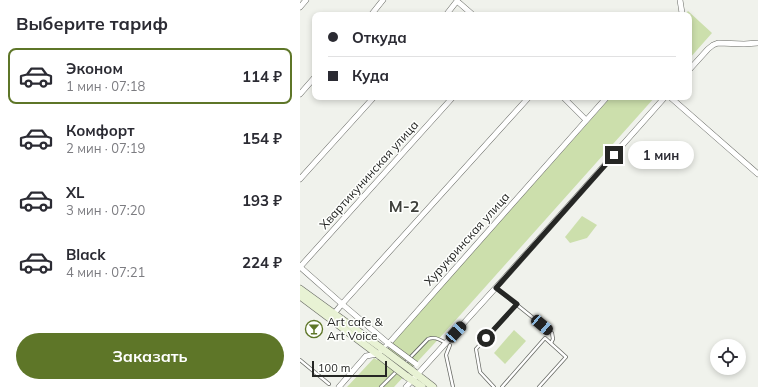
<!DOCTYPE html>
<html lang="ru">
<head>
<meta charset="utf-8">
<style>
	:root { --surface:#fff; --page:#f2f2f3; --text:#2b2b33; --muted:#7c7c81; --line:#e1e1e2; --accent:#5e7628 }
	body { margin:0; font-family:Mulish,sans-serif; background:var(--page); color:var(--text); height:100vh; display:flex; flex-direction:column; font-size:15px; white-space:nowrap }
	* { box-sizing:border-box; margin:0 }
	p { font-size:13px; color:var(--muted) }
	.icon { flex:none; width:22px; height:22px; fill:none; stroke:currentColor; stroke-width:2; stroke-linecap:round; stroke-linejoin:round }
	.map { position:relative; flex:1; overflow:hidden }
	.drawer { display:flex; flex-direction:column; background:var(--surface); width:300px }
	.drawer>* { flex:none }
	.banner { position:absolute; left:12px; top:12px; width:380px; height:88px; border-radius:8px; box-shadow:0 2px 6px #0003; display:grid; align-content:center; height:88px; padding:0 16px; background:var(--surface) }
	.fabs { position:absolute; left:410px; top:339px; display:grid; gap:8px }
	.fabs a { display:grid; place-items:center; width:36px; height:36px; border-radius:50%; background:var(--surface); box-shadow:0 2px 6px #0003; font-size:20px }
	.scale { position:absolute; left:12px; bottom:10px; width:75px; box-sizing:border-box; padding-left:4px; border:2px solid #252624; border-top:0; font-size:11px; line-height:14px; white-space:nowrap; color:#252624; -webkit-text-stroke:3px #fefffd; paint-order:stroke }
	.end { position:absolute; width:18px; height:18px; margin:-9px; border:5px solid #252624; background:#fff; box-shadow:0 0 0 2px #fff }
	.from { border-radius:50% }
	.bubble { position:absolute; height:28px; border-radius:14px; background:var(--surface); box-shadow:0 2px 6px #0003; font-size:13px; font-weight:700; line-height:28px; text-align:center }
	.car { position:absolute; width:12px; height:24px; margin:-12px -6px; border-radius:5px; box-shadow:0 0 3px 1px #0007; background:linear-gradient(#222 24%,#8ab4d8 0 40%,#222 0 76%,#8ab4d8 0 86%,#222 0) }
	.banner b { display:flex; align-items:center; gap:14px; height:38px; font-size:15px }
	.banner b+b { border-top:1px solid var(--line) }
	.banner i { width:10px; height:10px; background:var(--text) }
	ul { padding:0; list-style:none }
	li { display:flex; align-items:center; gap:12px; height:56px; margin:0 8px 6px; padding:0 8px; border:2px solid transparent; border-radius:8px }
	li div { flex:1 }
	li b { display:block; font-size:15px }
	li em { font-style:normal; font-weight:700 }
	li.selected { border-color:var(--accent) }
	li>.icon { width:36px; height:36px; stroke-width:1.5 }
	h2 { padding:0 16px; font-size:18px; line-height:48px }
	.primary-button { display:flex; gap:8px; margin-top:auto; padding:8px 16px }
	.primary-button a { flex:1; height:46px; border-radius:24px; background:var(--accent); color:#fff; font-size:16px; font-weight:700; line-height:46px; text-align:center }
	main { display:flex; flex:1; min-height:0 }
	.map>svg:first-child { display:block }
</style>
</head>
<body>
<main>
<section class="drawer">
<h2>Выберите тариф</h2>
<ul>
<li class="selected"><svg class="icon" aria-label="car" viewBox="0 0 24 24"><path d="M5 17H2v-5l4-1 3-4h7l3 4 3 1v5h-3M9 17h6M6 11h13"/><circle cx="7" cy="17" r="2"/><circle cx="17" cy="17" r="2"/></svg><div><b>Эконом</b><p>1 мин · 07:18</p></div><em>114 ₽</em></li>
<li><svg class="icon" aria-label="car" viewBox="0 0 24 24"><path d="M5 17H2v-5l4-1 3-4h7l3 4 3 1v5h-3M9 17h6M6 11h13"/><circle cx="7" cy="17" r="2"/><circle cx="17" cy="17" r="2"/></svg><div><b>Комфорт</b><p>2 мин · 07:19</p></div><em>154 ₽</em></li>
<li><svg class="icon" aria-label="car" viewBox="0 0 24 24"><path d="M5 17H2v-5l4-1 3-4h7l3 4 3 1v5h-3M9 17h6M6 11h13"/><circle cx="7" cy="17" r="2"/><circle cx="17" cy="17" r="2"/></svg><div><b>XL</b><p>3 мин · 07:20</p></div><em>193 ₽</em></li>
<li><svg class="icon" aria-label="car" viewBox="0 0 24 24"><path d="M5 17H2v-5l4-1 3-4h7l3 4 3 1v5h-3M9 17h6M6 11h13"/><circle cx="7" cy="17" r="2"/><circle cx="17" cy="17" r="2"/></svg><div><b>Black</b><p>4 мин · 07:21</p></div><em>224 ₽</em></li>
</ul>
<div class="primary-button"><a>Заказать</a></div>
</section>
<div class="map">
<svg width="458" height="387" viewBox="0 0 458 387">
	<rect width="100%" height="100%" fill="#f0f2ec"/>
	<g fill="#ccdfac">
		<polygon points="388,11 412,33 389,59 389,15 384,15"/>
		<polygon points="311,97 355,97 145,332 94,387 47,387 74,358 77,360"/>
		<polygon points="282,216 297,225 287,238 270,243 265,237"/>
		<polygon points="214,330 226,341 205,364 194,353"/>
	</g>
	<g fill="none" stroke-linecap="round" stroke-linejoin="round">
		<g stroke="#676964" stroke-width="4">
			<g id="lane">
				<polyline points="196,288 252,333 253,339 251,343"/>
				<polyline points="150,345 146,355 153,387"/>
				<polyline points="0,360 29,384"/>
				<path d="M104 364 128 339C135 336 140 340 146 343"/>
				<polyline points="81,387 98,370"/>
				<polyline points="194,387 180,372 176,349 217,304"/>
				<polyline points="202,387 245,338 266,357 239,387"/>
			</g>
		</g>
		<g stroke="#676964" stroke-width="6">
			<g id="street">
				<polyline points="380,0 382,13 381,15"/>
				<polyline points="0,7 6,0"/>
				<polyline points="71,15 83,0"/>
				<polyline points="146,15 157,1 173,15"/>
				<polyline points="389,70 408,49 413,45 418,43 444,44 458,43"/>
				<polyline points="0,94 15,77"/>
				<polyline points="263,97 286,120"/>
				<polyline points="370,97 458,174"/>
				<polyline points="0,179 74,97"/>
				<polyline points="32,316 42,304 229,97"/>
				<polyline points="89,344 42,304 0,267 153,97"/>
				<polyline points="39,387 66,356 78,354 83,350 307,97"/>
				<polyline points="106,387 200,283 365,97"/>
			</g>
		</g>
		<g stroke="#676964" stroke-width="8">
			<g id="secondary">
				<polyline points="0,289 84,350"/>
				<polyline points="0,296 80,356"/>
				<polyline points="111,370 133,387"/>
				<polyline points="106,376 122,387"/>
			</g>
		</g>
		<use href="#lane" stroke="#fff" stroke-width="2.5"/>
		<use href="#street" stroke="#fff" stroke-width="5"/>
		<use href="#secondary" stroke="#e8f2d4" stroke-width="7"/>
		<g stroke="#676964" stroke-width="6" stroke-linecap="butt">
			<polyline id="street-bridge" points="89,344 116,364"/>
		</g>
		<g stroke="#676964" stroke-width="8" stroke-linecap="butt">
			<g id="secondary-bridge">
				<polyline points="84,350 111,370"/>
				<polyline points="80,356 106,376"/>
			</g>
		</g>
		<use href="#street-bridge" stroke="#fff" stroke-width="5"/>
		<use href="#secondary-bridge" stroke="#e8f2d4" stroke-width="7"/>
	</g>
	<g fill="none" stroke-linecap="round" stroke-linejoin="round">
		<polyline stroke="#252624" stroke-width="5" points="186,338 217,304 196,288 314,155"/>
	</g>
	<defs>
		<g id="bar-ring" transform="scale(0.9)"><circle r="9.5" fill="#fefffd" stroke="#5e7628" stroke-width="1.5"/><path d="M-6-5H6L.8 .8V4.5H3.5V6h-7V4.5H-.8V.8Z" fill="#5e7628"/></g>
	</defs>
	<g fill-rule="evenodd">
		<use href="#bar-ring" x="14" y="329"/>
	</g>
	<g text-anchor="middle" stroke-width="3" stroke-linejoin="round" paint-order="stroke">
		<g font-size="12" fill="#252624" stroke="#fefffd">
			<text transform="translate(69 175) rotate(-48)" y="4">Хвартикунинская улица</text>
			<text transform="translate(167 239) rotate(-48)" y="4">Хурукринская улица</text>
		</g>
		<g font-size="12" fill="#252624" stroke="#fefffd" text-anchor="start">
			<text x="27" y="326">Art cafe &amp;<tspan x="27" dy="14">Art Voice</tspan></text>
		</g>
		<g font-size="16" font-weight="bold" fill="#3f403c" stroke="#fefffd">
			<text x="104" y="212">М-2</text>
		</g>
	</g>
</svg>
<div class="fabs">
<a><svg class="icon" aria-label="locate" viewBox="0 0 24 24"><circle cx="12" cy="12" r="6"/><path d="M12 2v4M12 18v4M2 12h4M18 12h4"/></svg></a>
</div>
<div class="scale">100 m</div>
<i class="end from" style="left:186px;top:338px"></i>
<i class="end" style="left:314px;top:155px"></i>
<div class="bubble" style="left:328px;top:141px;width:66px">1 мин</div>
<i class="car" style="left:242px;top:325px;rotate:130deg"></i>
<i class="car" style="left:156px;top:332px;rotate:42deg"></i>
<div class="banner">
<b><i class="from"></i>Откуда</b>
<b><i></i>Куда</b>
</div>
</div>
</main>
</body>
</html>
